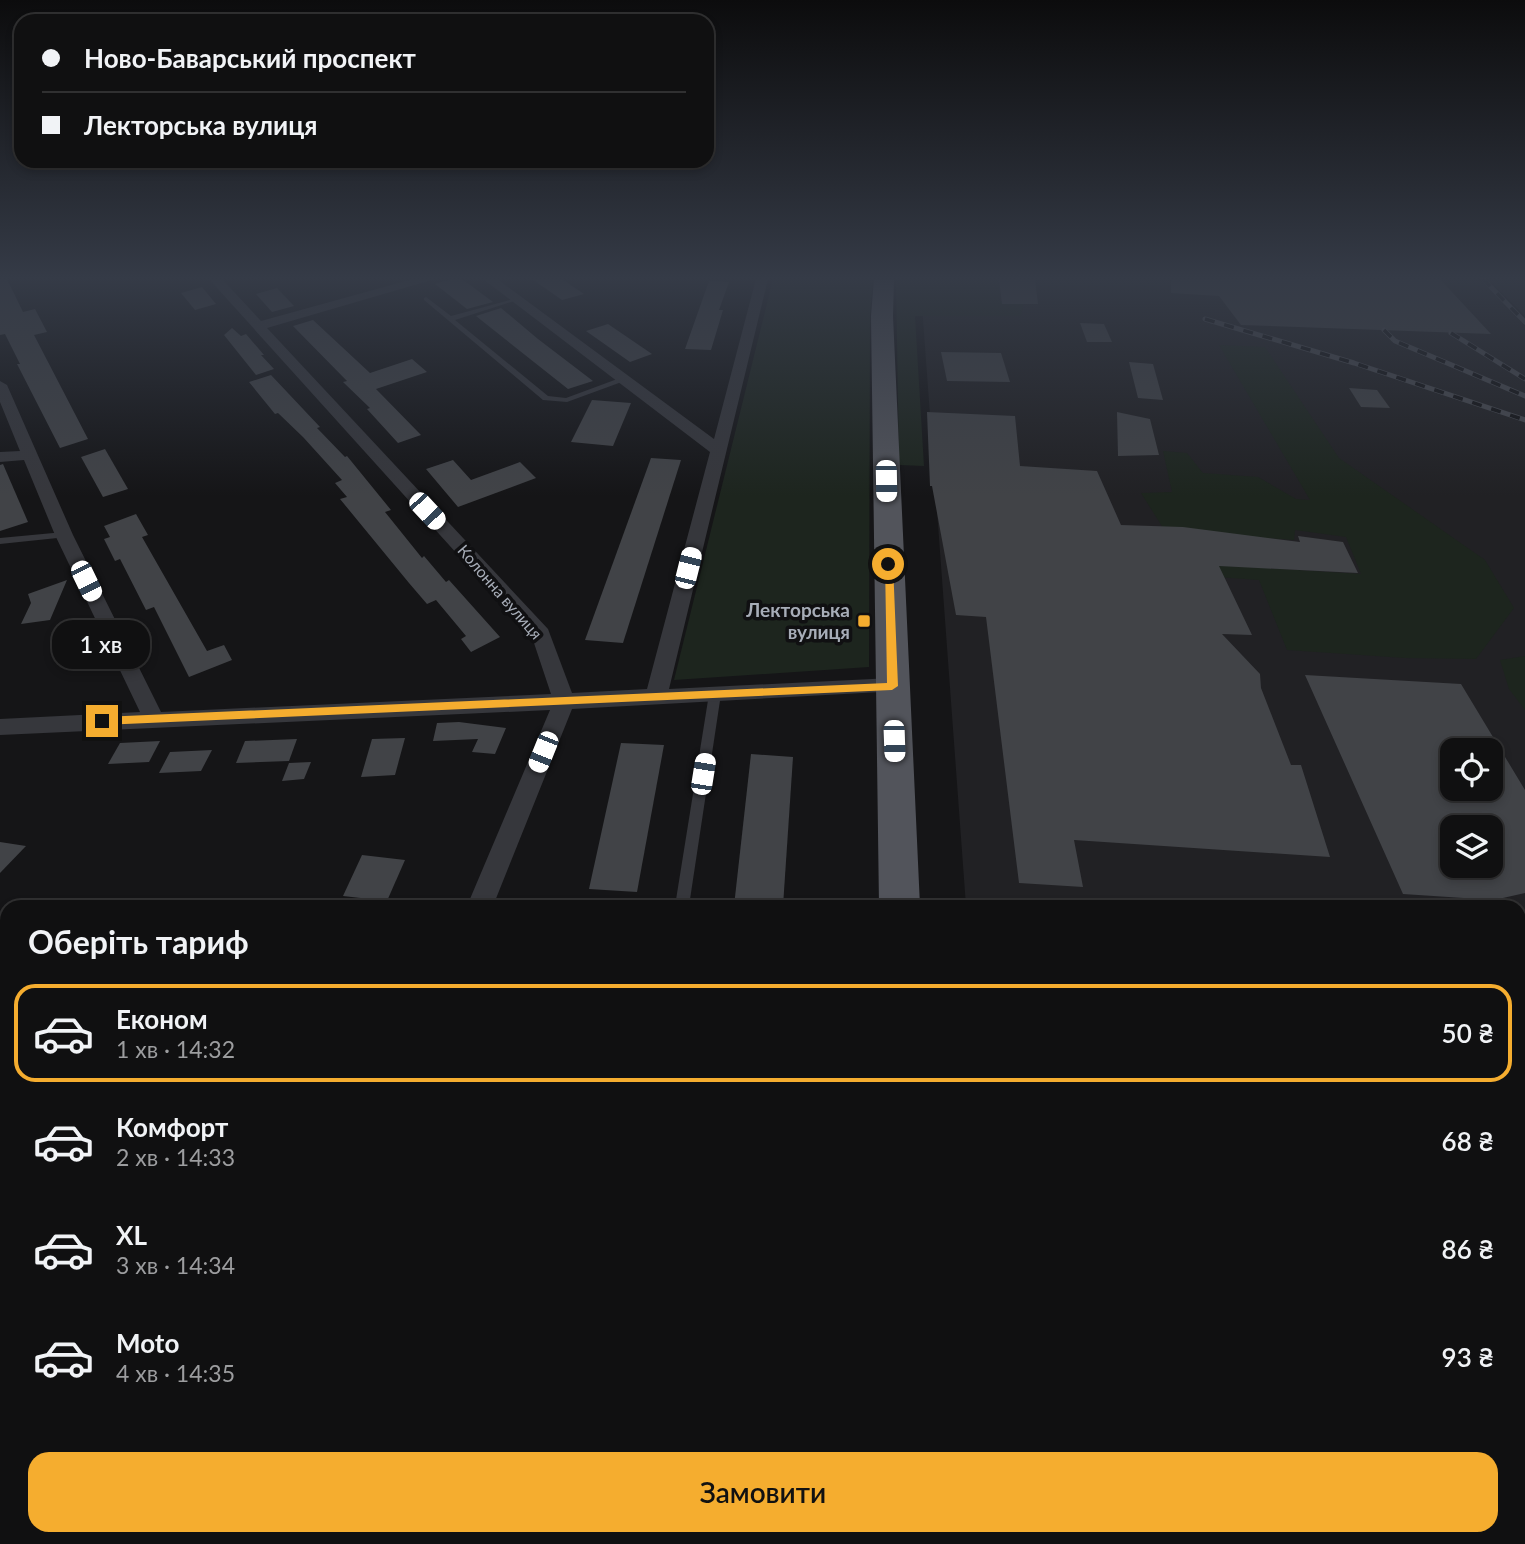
<!DOCTYPE html>
<html lang="uk">
<head>
<meta charset="utf-8">
<style>
	:root { --surface:#101011; --page:#1e1e1f; --text:#f1f3f6; --muted:#9c9d9f; --line:#303031; --accent:#f5ad2f }
	body { margin:0; font-family:Lato,sans-serif; background:var(--page); color:var(--text); height:100vh; display:flex; flex-direction:column; font-size:26px; white-space:nowrap }
	* { box-sizing:border-box; margin:0 }
	p { font-size:23px; color:var(--muted) }
	.icon { flex:none; width:38px; height:38px; fill:none; stroke:currentColor; stroke-width:2; stroke-linecap:round; stroke-linejoin:round }
	.map { position:relative; flex:1; overflow:hidden }
	.drawer { position:absolute; left:0px; top:900px; width:1526px; height:646px; display:flex; flex-direction:column; background:var(--surface); border-radius:21px 21px 0 0; box-shadow:0 4px 10px #0003,0 0 0 2px var(--line) }
	.drawer>* { flex:none }
	.hud { position:absolute; left:14px; top:14px; width:700px; height:154px; border-radius:21px; box-shadow:0 4px 10px #0003,0 0 0 2px var(--line); display:grid; align-content:center; height:154px; padding:0 28px; background:var(--surface) }
	.tools { position:absolute; left:1440px; top:738px; display:grid; gap:14px }
	.tools a { display:grid; place-items:center; width:63px; height:63px; border-radius:14px; background:var(--surface); box-shadow:0 4px 10px #0003,0 0 0 2px var(--line); font-size:35px }
	.end { position:absolute; width:32px; height:32px; margin:-16px; border:9px solid #f5ad2f; background:#111; box-shadow:0 0 0 4px #111 }
	.from { border-radius:50% }
	.bubble { position:absolute; height:49px; border-radius:21px; background:var(--surface); box-shadow:0 4px 10px #0003,0 0 0 2px var(--line); font-size:23px; font-weight:600; line-height:49px; text-align:center }
	.car { position:absolute; width:21px; height:42px; margin:-21px -10px; border-radius:9px; box-shadow:0 0 5px 2px #0007; background:linear-gradient(#fff 24%,#345 0 40%,#fff 0 76%,#345 0 86%,#fff 0) }
	.hud b { display:flex; align-items:center; gap:24px; height:66px; font-size:26px }
	.hud b+b { border-top:2px solid var(--line) }
	.hud i { width:18px; height:18px; background:var(--text) }
	ul { padding:0; list-style:none }
	li { display:flex; align-items:center; gap:21px; height:98px; margin:0 14px 10px; padding:0 14px; border:4px solid transparent; border-radius:21px }
	li div { flex:1 }
	li b { display:block; font-size:26px }
	li em { font-style:normal; font-weight:600 }
	li.current { border-color:var(--accent) }
	li>.icon { width:63px; height:63px; stroke-width:1.5 }
	h2 { padding:0 28px; font-size:32px; line-height:84px }
	.button { display:flex; gap:14px; margin-top:auto; padding:14px 28px }
	.button a { flex:1; height:80px; border-radius:21px; background:var(--accent); color:#111; font-size:28px; font-weight:600; line-height:80px; text-align:center }
	.map>svg:first-child { display:block }
</style>
</head>
<body>
<div class="map">
<svg width="1525" height="1544" viewBox="0 0 1525 1544">
	<rect width="100%" height="100%" fill="#151517"/>
	<g fill="#212124" fill-rule="evenodd">
		<path d="M920 279H1479L1525 326V1544H1011V1538H1519V906H966ZM1452 751H1491V789H1452ZM1452 828H1491V866H1452Z"/>
		<polygon points="1488,279 1525,279 1525,316"/>
	</g>
	<g fill="#1d251e">
		<polygon points="773,279 873,279 870,315 869,667 674,680"/>
		<polygon points="896,279 998,279 1000,301 1024,302 1021,316 915,316 924,466 899,465"/>
		<polygon points="1219,345 1265,347 1339,458 1485,560 1514,608 1476,659 1405,658 1287,650 1259,580 1088,568 1086,557 1361,574 1346,537 1295,530 1294,540 1165,531 1141,493 1172,492 1163,451 1187,453 1203,473 1258,477 1296,499 1310,500"/>
		<polygon points="1525,656 1525,710 1509,689 1500,660"/>
	</g>
	<g fill="#414347" fill-rule="evenodd">
		<polygon points="0,279 7,279 23,312 35,309 47,332 34,335 88,439 60,448 17,364 20,364 5,334 0,335"/>
		<polygon points="452,279 462,279 493,302 467,309 435,284"/>
		<polygon points="532,279 562,279 584,294 562,300"/>
		<polygon points="999,279 1035,279 1038,304 1002,304"/>
		<polygon points="1171,279 1440,279 1491,334 1241,325 1219,296 1171,293"/>
		<polygon points="709,281 729,282 719,310 723,310 711,350 685,349"/>
		<polygon points="202,287 216,304 195,310 181,293"/>
		<polygon points="277,288 294,306 272,312 256,294"/>
		<polygon points="501,308 538,339 593,381 568,389 476,316"/>
		<polygon points="313,320 370,373 412,359 427,372 376,389 421,435 398,443 367,409 370,408 343,382 347,381 293,326"/>
		<polygon points="1080,323 1104,324 1112,342 1087,342"/>
		<polygon points="608,324 652,354 630,362 586,331"/>
		<polygon points="232,328 241,336 246,334 264,355 261,355 274,369 256,375 224,335"/>
		<polygon points="941,352 1001,353 1010,382 947,381"/>
		<polygon points="1129,362 1153,364 1163,400 1138,398"/>
		<polygon points="271,375 320,427 317,428 345,457 347,456 391,510 385,512 422,558 424,556 446,582 449,580 500,637 471,652 461,639 466,636 436,600 427,604 409,583 340,499 347,497 335,483 342,480 303,437 278,413 275,414 249,382"/>
		<polygon points="1349,388 1377,390 1390,408 1361,407"/>
		<polygon points="592,400 631,403 613,446 571,442"/>
		<polygon points="927,412 1015,416 1020,466 1097,471 1121,525 1183,527 1300,542 1298,536 1343,542 1358,573 1219,566 1252,635 1222,634 1260,674 1261,688 1291,765 1301,765 1330,857 1074,840 1083,887 1019,883 986,617 956,615 932,486 930,486"/>
		<polygon points="1117,412 1150,419 1159,455 1118,456"/>
		<polygon points="105,449 128,489 103,497 81,457"/>
		<polygon points="651,458 681,460 623,643 585,640"/>
		<polygon points="453,460 471,480 520,462 536,478 458,507 426,469"/>
		<polygon points="3,464 28,522 0,531 0,465"/>
		<polygon points="136,514 148,535 142,537 207,651 224,645 232,660 189,677 154,607 146,610 120,559 115,561 104,539 110,537 104,526"/>
		<polygon points="67,580 50,620 21,624 31,603 28,594"/>
		<path d="M1305 675 1461 684 1525 790V893L1494 900 1403 894ZM1452 751H1491V789H1452ZM1452 828H1491V866H1452Z"/>
		<polygon points="459,722 506,728 495,754 472,752 478,739 433,741 437,723"/>
		<polygon points="405,738 395,775 361,777 372,739"/>
		<polygon points="297,739 289,761 236,763 245,741"/>
		<polygon points="160,741 149,762 108,764 120,743"/>
		<polygon points="621,743 664,745 637,892 589,889"/>
		<polygon points="212,750 201,771 159,773 170,752"/>
		<polygon points="751,754 793,757 783,906 734,906"/>
		<polygon points="311,762 304,779 282,781 289,763"/>
		<polygon points="0,842 26,846 0,873"/>
		<polygon points="362,855 405,860 387,901 343,896"/>
	</g>
	<g fill="none" stroke-linecap="round" stroke-linejoin="round">
		<g fill="#36373c" fill-rule="evenodd">
			<polygon points="426,297 451,316 517,298 517,300 455,320 548,396 566,398 620,378 627,380 567,402 543,400 424,300 424,298"/>
			<polygon points="64,532 67,533 67,537 0,544 0,538"/>
			<polygon points="715,690 721,694 689,906 675,906 709,694"/>
		</g>
		<g fill="#36373c" fill-rule="evenodd">
			<polygon points="209,279 222,279 261,321 413,279 435,279 267,328 548,629 572,693 647,689 710,452 483,279 497,279 714,439 756,279 768,279 669,689 892,678 899,681 902,686 899,691 572,709 493,906 467,906 550,710 0,735 0,719 140,712 55,535 24,460 0,462 0,452 20,451 0,402 0,381 7,385 73,535 161,712 551,694 532,637"/>
			<polygon points="0,1196 7,1199 7,1236 0,1233"/>
			<polygon points="0,1454 7,1455 7,1493 0,1492"/>
			<polygon points="172,1538 211,1538 209,1544 169,1544"/>
		</g>
		<g fill="#52545b" fill-rule="evenodd">
			<polygon points="874,279 894,279 893,316 920,906 879,906 871,316"/>
			<rect x="890" y="1538" width="64" height="6"/>
		</g>
		<g stroke="#494b51" stroke-width="5">
			<g id="rail">
				<polyline points="1483,279 1525,322"/>
				<polyline points="1205,319 1354,363 1525,420"/>
				<polyline points="1384,330 1395,341 1525,396"/>
				<polyline points="1451,333 1525,379"/>
			</g>
		</g>
		<use href="#rail" stroke="#101012" stroke-width="3.5" stroke-dasharray="10" stroke-linecap="butt"/>
	</g>
	<linearGradient id="sky" x2="0" y2="1"><stop stop-color="#0c0c0d"/><stop offset="0.56" stop-color="#353b47"/><stop offset="1" stop-color="#353b47" stop-opacity="0"/></linearGradient>
	<rect width="1525" height="496" fill="url(#sky)"/>
	<polygon fill="#f5ad2f" points="885,562 893,564 898,686 892,690 102,725 97,721 102,717 887,683"/>
	<rect fill="#f5ad2f" stroke="#101012" stroke-width="2.5" x="857" y="614" width="14" height="14" rx="3.5"/>
	<g text-anchor="middle" stroke-width="7" stroke-linejoin="round" paint-order="stroke">
		<g font-size="16" fill="#a7adb8" stroke="#101012">
			<text transform="translate(500 592) rotate(49)" y="6">Колонна вулиця</text>
		</g>
		<g font-size="19" font-weight="bold" fill="#a7adb8" stroke="#101012" text-anchor="end">
			<text x="850" y="617">Лекторська<tspan x="850" dy="22">вулиця</tspan></text>
		</g>
	</g>
</svg>
<div class="tools">
<a><svg class="icon" aria-label="locate" viewBox="0 0 24 24"><circle cx="12" cy="12" r="6"/><path d="M12 2v4M12 18v4M2 12h4M18 12h4"/></svg></a>
<a><svg class="icon" aria-label="layers" viewBox="0 0 24 24"><path d="M12 4l9 5-9 5-9-5zM3 14l9 5 9-5"/></svg></a>
</div>
<i class="end from" style="left:888px;top:564px"></i>
<i class="end" style="left:102px;top:721px"></i>
<div class="bubble" style="left:52px;top:620px;width:98px">1 хв</div>
<i class="car" style="left:886px;top:481px;rotate:179deg"></i>
<i class="car" style="left:427px;top:511px;rotate:137deg"></i>
<i class="car" style="left:688px;top:568px;rotate:14deg"></i>
<i class="car" style="left:86px;top:581px;rotate:154deg"></i>
<i class="car" style="left:894px;top:741px;rotate:178deg"></i>
<i class="car" style="left:543px;top:752px;rotate:202deg"></i>
<i class="car" style="left:703px;top:774px;rotate:9deg"></i>
<div class="hud">
<b><i class="from"></i>Ново-Баварський проспект</b>
<b><i></i>Лекторська вулиця</b>
</div>
<section class="drawer">
<h2>Оберіть тариф</h2>
<ul>
<li class="current"><svg class="icon" aria-label="car" viewBox="0 0 24 24"><path d="M5 17H2v-5l4-1 3-4h7l3 4 3 1v5h-3M9 17h6M6 11h13"/><circle cx="7" cy="17" r="2"/><circle cx="17" cy="17" r="2"/></svg><div><b>Економ</b><p>1 хв · 14:32</p></div><em>50 ₴</em></li>
<li><svg class="icon" aria-label="car" viewBox="0 0 24 24"><path d="M5 17H2v-5l4-1 3-4h7l3 4 3 1v5h-3M9 17h6M6 11h13"/><circle cx="7" cy="17" r="2"/><circle cx="17" cy="17" r="2"/></svg><div><b>Комфорт</b><p>2 хв · 14:33</p></div><em>68 ₴</em></li>
<li><svg class="icon" aria-label="car" viewBox="0 0 24 24"><path d="M5 17H2v-5l4-1 3-4h7l3 4 3 1v5h-3M9 17h6M6 11h13"/><circle cx="7" cy="17" r="2"/><circle cx="17" cy="17" r="2"/></svg><div><b>XL</b><p>3 хв · 14:34</p></div><em>86 ₴</em></li>
<li><svg class="icon" aria-label="car" viewBox="0 0 24 24"><path d="M5 17H2v-5l4-1 3-4h7l3 4 3 1v5h-3M9 17h6M6 11h13"/><circle cx="7" cy="17" r="2"/><circle cx="17" cy="17" r="2"/></svg><div><b>Moto</b><p>4 хв · 14:35</p></div><em>93 ₴</em></li>
</ul>
<div class="button"><a>Замовити</a></div>
</section>
</div>
</body>
</html>
